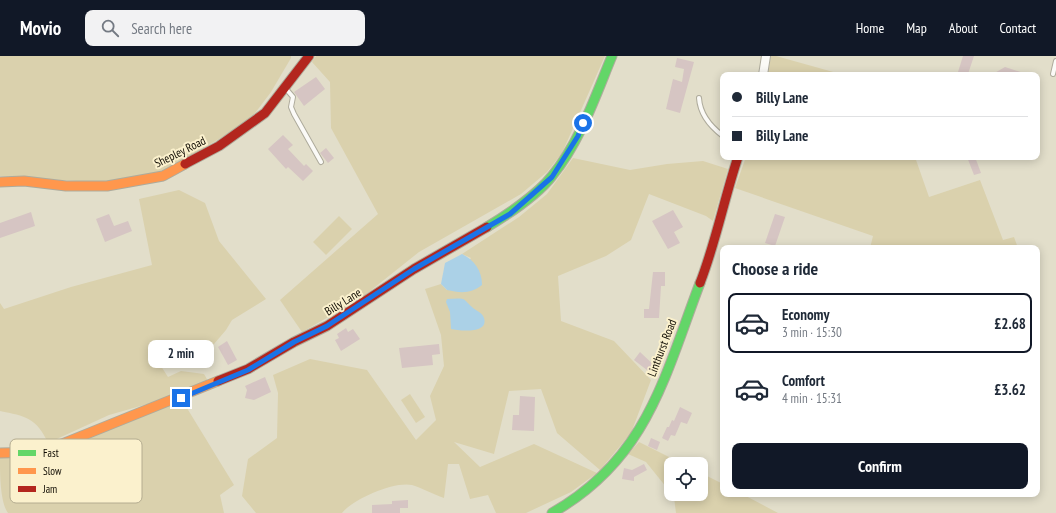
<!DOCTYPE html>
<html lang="en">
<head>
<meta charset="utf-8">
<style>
	:root { --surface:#fff; --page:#f2f2f3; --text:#1f2937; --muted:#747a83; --line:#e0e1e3; --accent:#111827 }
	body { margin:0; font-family:"PT Sans Narrow",sans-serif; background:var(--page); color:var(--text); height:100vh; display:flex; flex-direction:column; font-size:15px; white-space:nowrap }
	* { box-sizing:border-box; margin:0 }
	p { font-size:13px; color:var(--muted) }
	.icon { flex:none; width:22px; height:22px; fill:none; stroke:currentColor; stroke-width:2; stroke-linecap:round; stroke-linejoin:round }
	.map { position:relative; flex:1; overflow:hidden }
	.drawer { position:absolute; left:720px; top:189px; width:320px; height:252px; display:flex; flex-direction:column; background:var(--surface); border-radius:8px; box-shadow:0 2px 10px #0003 }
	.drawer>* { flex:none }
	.top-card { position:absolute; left:720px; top:16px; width:320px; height:88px; border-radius:8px; box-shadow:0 2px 10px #0003; display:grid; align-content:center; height:88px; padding:0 12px; background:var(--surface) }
	.buttons { position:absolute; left:664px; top:401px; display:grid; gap:8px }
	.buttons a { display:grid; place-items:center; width:44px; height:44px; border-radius:8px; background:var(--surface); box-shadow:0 2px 10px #0003; font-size:20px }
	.end { position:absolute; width:18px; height:18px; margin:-9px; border:5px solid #1a73e8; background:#fff; box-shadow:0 0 0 2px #fff }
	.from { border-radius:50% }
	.bubble { position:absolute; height:28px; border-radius:8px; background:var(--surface); box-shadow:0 2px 10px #0003; font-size:13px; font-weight:700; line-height:28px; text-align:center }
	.top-card b { display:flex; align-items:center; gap:14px; height:38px; font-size:15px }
	.top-card b+b { border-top:1px solid var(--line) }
	.top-card i { width:10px; height:10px; background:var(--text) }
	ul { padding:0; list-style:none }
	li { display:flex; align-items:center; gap:12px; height:60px; margin:0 8px 6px; padding:0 4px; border:2px solid transparent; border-radius:8px }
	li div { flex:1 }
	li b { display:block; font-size:15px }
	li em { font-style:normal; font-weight:700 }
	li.active { border-color:var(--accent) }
	li>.icon { width:36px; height:36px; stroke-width:1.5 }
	h2 { padding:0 12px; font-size:18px; line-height:48px }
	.action { display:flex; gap:8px; margin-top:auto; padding:8px 12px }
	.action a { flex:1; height:46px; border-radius:8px; background:var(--accent); color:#fff; font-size:16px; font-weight:700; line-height:46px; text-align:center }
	header { display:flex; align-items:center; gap:24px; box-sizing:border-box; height:56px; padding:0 20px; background:var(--accent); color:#fff }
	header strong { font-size:19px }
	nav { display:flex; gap:22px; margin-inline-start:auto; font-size:14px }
	.search { width:280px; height:36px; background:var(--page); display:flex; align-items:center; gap:10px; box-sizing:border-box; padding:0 14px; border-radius:8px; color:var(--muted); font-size:15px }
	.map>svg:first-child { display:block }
</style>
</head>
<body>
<header>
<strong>Movio</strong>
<div class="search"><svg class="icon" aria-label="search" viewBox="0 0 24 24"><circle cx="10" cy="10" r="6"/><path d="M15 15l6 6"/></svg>Search here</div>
<nav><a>Home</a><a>Map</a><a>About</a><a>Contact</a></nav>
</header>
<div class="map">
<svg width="1056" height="457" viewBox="0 0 1056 457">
	<rect width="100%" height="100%" fill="#e2deca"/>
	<g fill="#dad1ad">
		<polygon points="0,0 291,0 291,2 271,36 249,65 187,102 156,118 107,127 0,120"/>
		<polygon points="316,0 605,0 562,97 547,116 521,138 419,196 360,243 302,276 280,244 378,158 331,72 330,26 312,6"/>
		<polygon points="771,0 776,0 844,19 768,19"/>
		<polygon points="746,101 915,101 929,141 980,124 1003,184 1014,181 1018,192 870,192 873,180 735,132"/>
		<path d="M573 102 630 114 667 108 703 105 728 113 713 165 706 160 649 138 631 184 606 200 558 220 561 265 614 285 651 324 631 377 600 414 557 377 541 333 509 335 494 398 454 386 480 411 534 388 597 417 571 436 526 457H496L488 439 470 443 459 408H448L444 442C433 438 422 432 412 429 394 425 353 443 342 457H256L242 440 248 403 277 382 278 337 273 319 310 303 367 314 416 384 436 364 430 340 444 310 441 279 425 233 441 228 447 234 471 202 462 198 519 161 547 138Z"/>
		<path d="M179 134 205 147 219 185 266 243 232 264 226 274 214 288 194 284 157 304 168 321 181 315 204 318 208 325 179 339 109 359 48 387C37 362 25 360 0 355V247L4 253 71 231 152 209 139 143Z"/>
		<polygon points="339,160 352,173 326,199 313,186"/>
		<polygon points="410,338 425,361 416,367 401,344"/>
		<path d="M182 344 234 429 220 439 224 457H8C0 446 0 417 0 402L43 400Z"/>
		<polygon points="639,386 683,408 671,408 671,437 646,406 628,398"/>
		<polygon points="701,417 723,428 723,438 742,438 778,457 676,457 674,441 672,438 701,438"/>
	</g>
	<g fill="#abd1e7">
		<path d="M462 198C474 204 482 214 482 229 471 238 460 237 447 234L441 228 445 207Z"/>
		<path d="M447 243C452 243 458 242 463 243 466 244 469 249 472 251 476 255 482 256 484 262 489 278 460 275 451 273L450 256 446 246Z"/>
	</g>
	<g fill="#d6c5c3">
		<polygon points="963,0 974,0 968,18 958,16"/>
		<polygon points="677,2 694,6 680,57 666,53 673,23 682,26 684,13 675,11"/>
		<polygon points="1005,11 1027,18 1027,19 991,19"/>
		<polygon points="316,21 325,33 304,50 294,36"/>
		<polygon points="283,79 293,89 288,93 304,110 306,108 313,115 303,125 288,111 286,113 268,93"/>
		<polygon points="326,92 334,102 328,107 320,97"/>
		<polygon points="967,101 975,101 981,117 974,119"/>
		<polygon points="673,154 683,171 674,176 680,187 668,193 652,165"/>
		<polygon points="31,156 35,170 0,182 0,167"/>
		<polygon points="109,158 114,170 128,165 132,175 105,186 96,163"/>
		<polygon points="775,158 785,161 775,190 765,187"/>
		<polygon points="653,216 665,216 665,230 661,230 659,262 644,262 644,253 649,253"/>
		<polygon points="346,272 348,276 353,273 360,283 341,295 335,284 339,282 337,278"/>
		<polygon points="227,285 237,304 228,309 218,291"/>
		<polygon points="439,288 440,298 432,299 433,309 402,312 399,292"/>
		<polygon points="640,296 657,312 652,318 634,304"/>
		<polygon points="265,321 271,336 254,344 245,342 247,334 245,330"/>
		<polygon points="520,340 535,341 534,375 512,374 513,359 519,359"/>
		<polygon points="680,351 692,357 687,368 681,366 675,380 671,379 668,385 662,382 667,371 669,371 672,364 674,365"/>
		<polygon points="651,382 660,386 657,394 648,390"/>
		<polygon points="644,408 647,414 634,421 634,425 622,423 624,412 632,414"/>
		<polygon points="408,444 408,452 400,452 400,457 372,457 372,449 392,448 392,445"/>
	</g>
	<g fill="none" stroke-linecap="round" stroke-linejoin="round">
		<g stroke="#aeab9c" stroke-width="6">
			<g id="lane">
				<polyline points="1053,18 1056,5"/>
				<polyline points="287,34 293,41 291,51 294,58 321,106"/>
				<path d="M699 42C700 58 711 71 723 80"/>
			</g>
		</g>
		<g stroke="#aeab9c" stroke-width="10">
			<polyline id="street" points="763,19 766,0"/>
		</g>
		<g stroke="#aeab9c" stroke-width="11">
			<g id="fast">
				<path d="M487 171C507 159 538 138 552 120 580 86 595 41 612 0"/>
				<path d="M552 457C647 403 664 322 700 227"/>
			</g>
		</g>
		<g stroke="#aeab9c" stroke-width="11">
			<g id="slow">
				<polyline points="0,126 24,125 66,130 107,130 163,120 185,108"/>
				<polyline points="0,397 42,396 218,325"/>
			</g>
		</g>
		<g stroke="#aeab9c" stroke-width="11">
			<g id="jam">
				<polyline points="185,108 219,90 265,57 309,0"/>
				<path d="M700 227C716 186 724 143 738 101"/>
				<polyline points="218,325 248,313 294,286 327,270 414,213 487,171"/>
			</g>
		</g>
		<use href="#lane" stroke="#fbfaf7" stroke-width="4"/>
		<use href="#street" stroke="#fbfaf7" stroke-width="8"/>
		<use href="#fast" stroke="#63d668" stroke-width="9"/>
		<use href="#slow" stroke="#ff974d" stroke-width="9"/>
		<use href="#jam" stroke="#b3261e" stroke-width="9"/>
	</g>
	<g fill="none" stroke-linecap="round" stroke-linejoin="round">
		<polyline stroke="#1a73e8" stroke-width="5" points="181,342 248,314 294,286 327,270 414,213 510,158 552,121 578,80 583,67"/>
	</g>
	<g text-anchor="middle" stroke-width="4" stroke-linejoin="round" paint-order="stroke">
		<g font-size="12" fill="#0f0b02" stroke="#fbf1cd">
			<text transform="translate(180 96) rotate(-26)" y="4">Shepley Road</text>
			<text transform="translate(343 246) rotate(-32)" y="4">Billy Lane</text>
			<text transform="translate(662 292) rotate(-69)" y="4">Linthurst Road</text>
		</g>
	</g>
	<rect x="10" y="383" width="132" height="64" rx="6" fill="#fbf1cd" stroke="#b4ac90" stroke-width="1"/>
	<rect x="18" y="394" width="18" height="6" fill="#63d668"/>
	<rect x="18" y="412" width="18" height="6" fill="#ff974d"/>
	<rect x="18" y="430" width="18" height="6" fill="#b3261e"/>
	<g font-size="11" fill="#0f0b02">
		<text x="43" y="401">Fast</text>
		<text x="43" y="419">Slow</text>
		<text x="43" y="437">Jam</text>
	</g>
</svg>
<div class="buttons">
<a><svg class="icon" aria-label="locate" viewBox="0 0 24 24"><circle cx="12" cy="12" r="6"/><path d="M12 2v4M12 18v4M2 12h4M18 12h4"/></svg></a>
</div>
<i class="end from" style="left:583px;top:67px"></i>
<i class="end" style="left:181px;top:342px"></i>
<div class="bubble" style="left:148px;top:284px;width:66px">2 min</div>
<div class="top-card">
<b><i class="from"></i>Billy Lane</b>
<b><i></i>Billy Lane</b>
</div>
<section class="drawer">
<h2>Choose a ride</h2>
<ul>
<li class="active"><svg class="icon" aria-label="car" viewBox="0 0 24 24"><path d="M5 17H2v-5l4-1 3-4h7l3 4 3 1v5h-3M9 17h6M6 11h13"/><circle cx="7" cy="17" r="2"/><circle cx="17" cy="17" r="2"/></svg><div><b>Economy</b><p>3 min · 15:30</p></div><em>£2.68</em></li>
<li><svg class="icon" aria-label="car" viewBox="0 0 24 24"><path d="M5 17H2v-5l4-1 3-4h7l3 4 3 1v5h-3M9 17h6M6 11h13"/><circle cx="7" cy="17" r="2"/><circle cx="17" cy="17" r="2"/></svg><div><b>Comfort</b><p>4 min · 15:31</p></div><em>£3.62</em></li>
</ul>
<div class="action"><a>Confirm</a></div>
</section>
</div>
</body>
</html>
